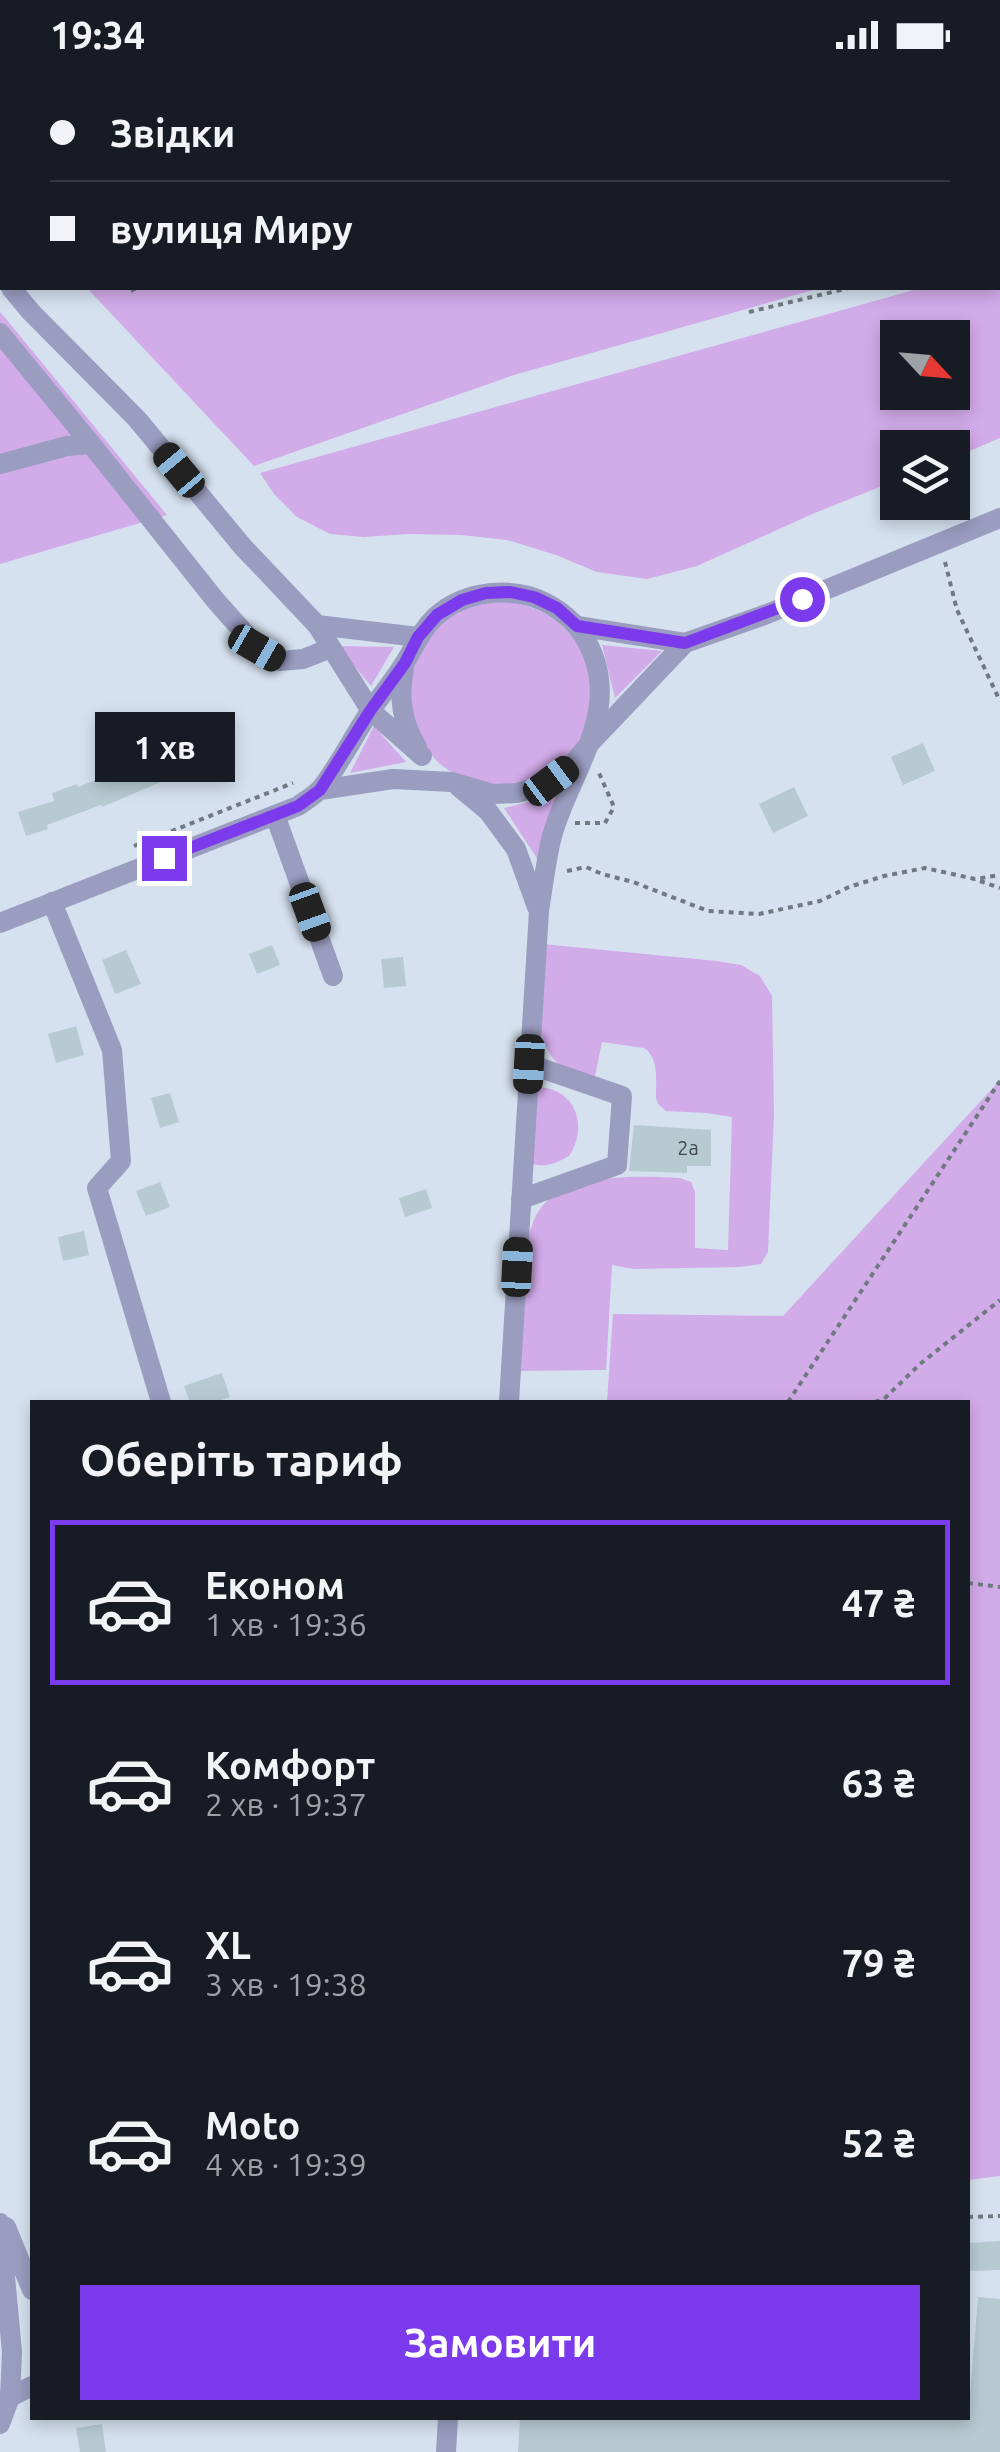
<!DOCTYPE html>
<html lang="uk">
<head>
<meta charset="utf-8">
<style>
	:root { --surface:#171b24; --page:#20242c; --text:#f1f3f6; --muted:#9ea1a6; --line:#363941; --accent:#7c3aed }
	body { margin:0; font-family:Ubuntu,sans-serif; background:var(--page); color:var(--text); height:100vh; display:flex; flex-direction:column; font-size:38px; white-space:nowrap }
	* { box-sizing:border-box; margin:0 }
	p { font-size:32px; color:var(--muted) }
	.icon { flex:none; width:55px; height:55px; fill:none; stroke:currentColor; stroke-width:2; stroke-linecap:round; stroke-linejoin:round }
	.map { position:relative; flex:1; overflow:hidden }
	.details { position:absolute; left:30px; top:1330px; width:940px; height:1020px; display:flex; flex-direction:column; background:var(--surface); border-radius:0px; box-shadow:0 5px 15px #0003 }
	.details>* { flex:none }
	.guide { position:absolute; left:0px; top:0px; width:1000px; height:220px; box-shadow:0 5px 15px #0003; display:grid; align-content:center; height:220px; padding:0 50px; background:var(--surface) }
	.needle { width:65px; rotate:116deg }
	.tools { position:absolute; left:880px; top:250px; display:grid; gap:20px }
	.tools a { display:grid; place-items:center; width:90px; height:90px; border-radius:0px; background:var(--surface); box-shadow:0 5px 15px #0003; font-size:50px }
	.end { position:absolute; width:45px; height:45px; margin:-22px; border:12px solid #7c3aed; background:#fff; box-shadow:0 0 0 5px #fff }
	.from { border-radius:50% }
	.bubble { position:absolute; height:70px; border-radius:0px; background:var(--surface); box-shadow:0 5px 15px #0003; font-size:32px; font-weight:600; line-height:70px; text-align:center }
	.car { position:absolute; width:30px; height:60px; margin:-30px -15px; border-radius:12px; box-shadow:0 0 8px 2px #0007; background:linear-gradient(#222 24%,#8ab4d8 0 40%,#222 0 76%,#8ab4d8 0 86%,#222 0) }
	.guide b { display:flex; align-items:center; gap:35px; height:95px; font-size:38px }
	.guide b+b { border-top:2px solid var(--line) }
	.guide i { width:25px; height:25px; background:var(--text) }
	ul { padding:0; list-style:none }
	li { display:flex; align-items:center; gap:30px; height:165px; margin:0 20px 15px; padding:0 30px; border:5px solid transparent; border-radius:0px }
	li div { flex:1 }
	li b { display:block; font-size:38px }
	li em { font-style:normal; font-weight:600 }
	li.active { border-color:var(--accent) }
	li>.icon { width:90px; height:90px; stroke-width:1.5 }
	h2 { padding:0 50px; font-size:45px; line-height:120px }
	.primary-button { display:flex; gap:20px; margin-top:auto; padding:20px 50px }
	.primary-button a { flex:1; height:115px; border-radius:0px; background:var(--accent); color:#fff; font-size:40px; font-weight:600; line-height:115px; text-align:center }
	.status { display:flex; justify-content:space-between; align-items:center; height:70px; padding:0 50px; background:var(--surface); direction:ltr }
	.status svg { height:28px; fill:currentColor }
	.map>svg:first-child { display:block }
</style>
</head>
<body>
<div class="status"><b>19:34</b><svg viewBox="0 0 49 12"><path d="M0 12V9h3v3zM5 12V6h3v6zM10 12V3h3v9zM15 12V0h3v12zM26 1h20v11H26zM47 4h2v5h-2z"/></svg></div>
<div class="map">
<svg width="1000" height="2382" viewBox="0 0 1000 2382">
	<rect width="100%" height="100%" fill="#d5e1ef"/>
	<g fill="#d2abe9" fill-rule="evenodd">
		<polygon points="0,0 1000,0 1000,167 998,167 998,2 2,2 2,128 0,125"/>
		<path d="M1000 195V368L953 388 952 378H898L897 410 810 445 697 496 647 509 597 502 556 485 507 470 461 465 408 464 364 467 330 464 297 447 274 424 260 403 921 218H998V196ZM898 268H952V322H898Z"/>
		<polygon points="87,218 820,218 514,305 254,396"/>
		<polygon points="0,242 2,244 167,445 0,494"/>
		<circle cx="500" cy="624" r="92"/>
		<polygon points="602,575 662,581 615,628"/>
		<polygon points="338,576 394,577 371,616"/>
		<polygon points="374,656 406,692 350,703"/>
		<polygon points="558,725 538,790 504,738"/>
		<path d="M542 874 717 891 741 895 760 906 772 926 774 1044 768 1182 761 1194 740 1197 633 1199 612 1195 606 1300 515 1301 526 1175C530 1163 532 1150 540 1139 568 1102 639 1106 680 1108L691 1112 695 1122V1178L728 1180 732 1047 706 1043 666 1041 658 1034 656 1028C656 1011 659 987 644 978L602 972 594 1011C585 1007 573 1005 565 999 526 973 540 913 542 874Z"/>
		<polygon points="1000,1010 1000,2106 968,2110 968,1332 607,1332 613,1244 783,1246"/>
		<path d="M540 1017C577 1020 588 1058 569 1086 555 1094 543 1099 528 1092L532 1021Z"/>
	</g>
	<g fill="#b7cad2">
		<polygon points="923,673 935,701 903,715 891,687"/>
		<polygon points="155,681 168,709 102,737 101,735 47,755 48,759 26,766 18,742 54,731 52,723 77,714 78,717 130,696 129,694"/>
		<polygon points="794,717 808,746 773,763 759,734"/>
		<polygon points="272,875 280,895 257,904 249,884"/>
		<polygon points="126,880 141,914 115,924 102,890"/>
		<polygon points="403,887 406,916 384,918 381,889"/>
		<polygon points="76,956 84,985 56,993 48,964"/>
		<polygon points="170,1023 179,1052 160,1058 151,1028"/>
		<polygon points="634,1055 711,1060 711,1096 687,1096 687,1103 629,1101"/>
		<polygon points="160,1112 170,1137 146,1146 136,1121"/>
		<polygon points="426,1119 432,1138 405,1147 399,1128"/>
		<polygon points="84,1161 89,1185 63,1191 58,1167"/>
		<polygon points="222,1303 230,1327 215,1332 190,1332 184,1316"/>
		<polygon points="1000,2171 1000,2200 968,2201 968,2173"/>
		<polygon points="978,2227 1000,2229 1000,2382 518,2382 520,2348 968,2348"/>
		<polygon points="102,2354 106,2382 80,2382 76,2358"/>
	</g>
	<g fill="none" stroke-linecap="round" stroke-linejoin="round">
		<g stroke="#707881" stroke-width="4" stroke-dasharray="5 5" stroke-linecap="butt">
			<polyline points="900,2 910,0"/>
			<polyline points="998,176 1000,176"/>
			<polyline points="131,221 136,218"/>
			<polyline points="749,242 849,218"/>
			<polyline points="945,492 957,540 1000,631"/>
			<polyline points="575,753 605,753 614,737 599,703"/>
			<polyline points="134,776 293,713"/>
			<polyline points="567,801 586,797 602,804 633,812 708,841 759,844 820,831 849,817 884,806 925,798 975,809 1000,805"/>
			<polyline points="980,811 1000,818"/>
			<polyline points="788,1332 1000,1011"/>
			<polyline points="875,1332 884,1329 920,1294 1000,1230"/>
			<polyline points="968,1513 1000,1517"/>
			<polyline points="968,2147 1000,2146"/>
		</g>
		<g stroke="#9a9cc0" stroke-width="20">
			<polyline points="229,2 239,0"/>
			<polyline points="11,218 31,242 137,349 243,477 317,555 371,641 422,686"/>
			<polyline points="0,263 91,374"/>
			<polyline points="0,394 67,376 91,374 216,531 257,577 280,591 303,589 331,578"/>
			<polyline points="317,555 418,567"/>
			<polyline points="577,556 685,573"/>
			<path d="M404 600C398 628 402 653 417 677"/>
			<polyline points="459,717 488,741 516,779 537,837"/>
			<polyline points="320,720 393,709 452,712 493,724 517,723 536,718 551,711 571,696 589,674 685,573 767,544 1000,448"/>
			<polyline points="275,745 333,906"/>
			<polyline points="52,832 112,980 121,1091 97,1118 161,1332"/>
			<path d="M0 853 298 736C306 730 316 725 322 717 339 695 352 669 367 646 378 629 391 614 402 597 414 579 420 561 436 546 461 524 497 518 529 526 550 532 571 547 583 565 628 636 571 698 552 766 546 790 543 816 539 841L509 1332"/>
			<polyline points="521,1129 617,1095 622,1026 529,994"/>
			<polyline points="0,2153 12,2282 10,2327 0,2354"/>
			<polyline points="6,2157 32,2220"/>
			<polyline points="2,2331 32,2316"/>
			<polyline points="446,2382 448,2348"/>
		</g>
	</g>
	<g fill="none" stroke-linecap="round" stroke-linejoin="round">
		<polyline stroke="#7c3aed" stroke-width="12" points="164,788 298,736 320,720 370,641 405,593 418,567 437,545 462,530 486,523 510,522 534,527 557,538 577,556 685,573 802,529"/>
	</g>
	<g text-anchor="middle" stroke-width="10" stroke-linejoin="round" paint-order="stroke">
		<g font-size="20" fill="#414a50">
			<text x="688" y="1085">2а</text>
		</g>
	</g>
</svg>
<div class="tools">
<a><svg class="needle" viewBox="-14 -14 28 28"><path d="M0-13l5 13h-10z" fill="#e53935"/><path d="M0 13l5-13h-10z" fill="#9ea1a6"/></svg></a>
<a><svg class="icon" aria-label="layers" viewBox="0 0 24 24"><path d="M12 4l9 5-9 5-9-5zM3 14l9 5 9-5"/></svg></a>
</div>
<i class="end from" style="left:802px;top:529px"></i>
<i class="end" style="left:164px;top:788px"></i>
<div class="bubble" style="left:95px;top:642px;width:140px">1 хв</div>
<i class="car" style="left:179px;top:400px;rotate:320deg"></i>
<i class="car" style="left:257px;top:578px;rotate:120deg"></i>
<i class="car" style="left:551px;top:711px;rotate:53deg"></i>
<i class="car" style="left:310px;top:842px;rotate:160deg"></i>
<i class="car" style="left:529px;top:994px;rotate:183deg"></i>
<i class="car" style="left:517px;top:1197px;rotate:3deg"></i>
<div class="guide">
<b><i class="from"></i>Звідки</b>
<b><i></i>вулиця Миру</b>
</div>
<section class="details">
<h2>Оберіть тариф</h2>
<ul>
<li class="active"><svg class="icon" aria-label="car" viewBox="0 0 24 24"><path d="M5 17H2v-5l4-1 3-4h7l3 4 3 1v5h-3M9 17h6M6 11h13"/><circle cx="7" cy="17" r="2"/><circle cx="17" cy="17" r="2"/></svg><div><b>Економ</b><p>1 хв · 19:36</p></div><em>47 ₴</em></li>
<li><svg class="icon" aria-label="car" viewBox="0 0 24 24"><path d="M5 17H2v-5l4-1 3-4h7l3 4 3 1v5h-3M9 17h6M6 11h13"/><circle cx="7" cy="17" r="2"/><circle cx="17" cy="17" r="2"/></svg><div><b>Комфорт</b><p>2 хв · 19:37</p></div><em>63 ₴</em></li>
<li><svg class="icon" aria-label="car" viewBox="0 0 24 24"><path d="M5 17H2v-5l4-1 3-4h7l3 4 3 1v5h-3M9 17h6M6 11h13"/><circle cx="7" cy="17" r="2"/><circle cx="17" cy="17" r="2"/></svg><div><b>XL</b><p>3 хв · 19:38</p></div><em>79 ₴</em></li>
<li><svg class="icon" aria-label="car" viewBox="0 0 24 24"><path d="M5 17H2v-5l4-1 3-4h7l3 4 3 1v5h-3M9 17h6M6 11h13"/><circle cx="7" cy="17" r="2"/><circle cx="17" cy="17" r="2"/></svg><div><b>Moto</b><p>4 хв · 19:39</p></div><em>52 ₴</em></li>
</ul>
<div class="primary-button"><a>Замовити</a></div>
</section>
</div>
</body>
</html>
